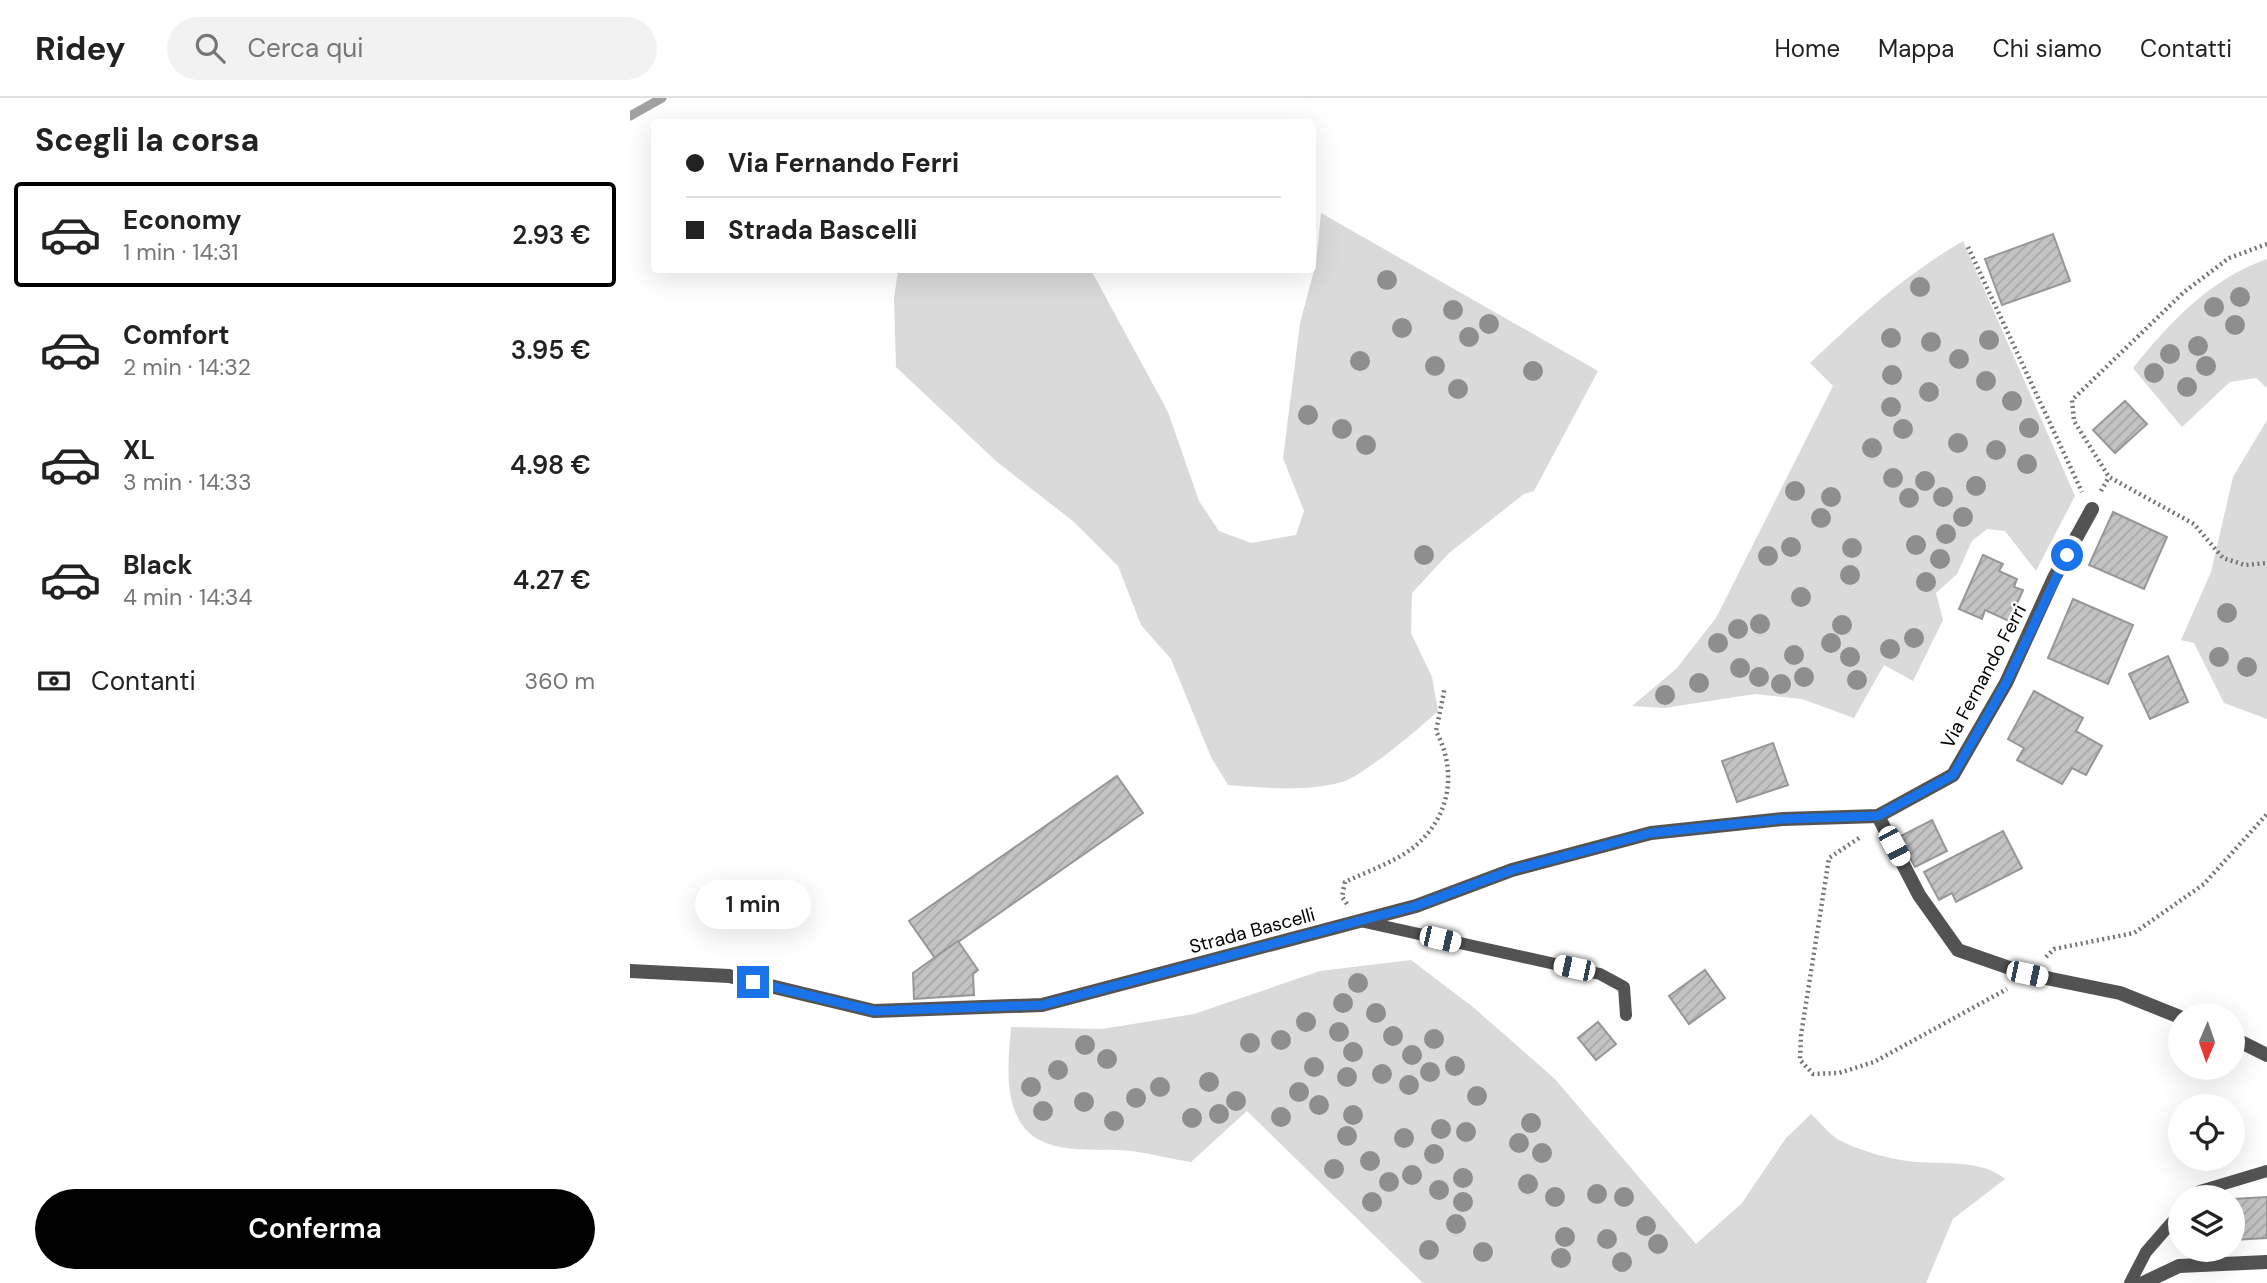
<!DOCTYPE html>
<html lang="it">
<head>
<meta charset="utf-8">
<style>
	:root { --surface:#fff; --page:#f2f2f2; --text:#222; --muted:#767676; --line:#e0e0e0; --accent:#000 }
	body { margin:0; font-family:"DM Sans",sans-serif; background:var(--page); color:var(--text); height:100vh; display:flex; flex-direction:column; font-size:26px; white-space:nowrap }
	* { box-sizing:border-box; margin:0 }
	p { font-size:23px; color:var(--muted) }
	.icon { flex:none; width:38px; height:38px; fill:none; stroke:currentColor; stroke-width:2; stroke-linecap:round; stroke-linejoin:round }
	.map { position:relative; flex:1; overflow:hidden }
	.panel { display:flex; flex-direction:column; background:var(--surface); width:630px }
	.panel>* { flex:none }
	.guide { position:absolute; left:21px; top:21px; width:665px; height:154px; border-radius:7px; box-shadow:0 7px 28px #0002; display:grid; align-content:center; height:154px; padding:0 35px; background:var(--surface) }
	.needle { width:46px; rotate:182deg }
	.controls { position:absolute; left:1538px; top:905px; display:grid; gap:14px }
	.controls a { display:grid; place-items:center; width:77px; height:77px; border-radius:50%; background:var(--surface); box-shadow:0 7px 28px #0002; font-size:35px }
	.end { position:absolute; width:32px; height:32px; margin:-16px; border:9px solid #1a73e8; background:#fff; box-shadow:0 0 0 4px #fff }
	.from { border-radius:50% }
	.bubble { position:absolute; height:49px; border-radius:24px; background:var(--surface); box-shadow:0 7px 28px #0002; font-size:23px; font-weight:600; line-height:49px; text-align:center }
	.car { position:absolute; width:21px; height:42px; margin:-21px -10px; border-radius:9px; box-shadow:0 0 5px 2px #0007; background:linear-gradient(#fff 24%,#345 0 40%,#fff 0 76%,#345 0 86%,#fff 0) }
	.guide b { display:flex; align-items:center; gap:24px; height:66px; font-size:26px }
	.guide b+b { border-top:2px solid var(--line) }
	.guide i { width:18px; height:18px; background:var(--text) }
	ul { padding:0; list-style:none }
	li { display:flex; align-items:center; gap:21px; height:105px; margin:0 14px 10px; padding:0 21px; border:4px solid transparent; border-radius:7px }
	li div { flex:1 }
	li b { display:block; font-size:26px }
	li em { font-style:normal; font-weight:600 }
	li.active { border-color:var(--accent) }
	li>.icon { width:63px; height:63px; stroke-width:1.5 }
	h2 { padding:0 35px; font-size:32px; line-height:84px }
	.pay { display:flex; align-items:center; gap:18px; height:77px; padding:0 35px; font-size:26px }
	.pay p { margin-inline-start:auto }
	.primary-button { display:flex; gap:14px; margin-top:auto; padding:14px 35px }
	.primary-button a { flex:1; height:80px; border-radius:42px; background:var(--accent); color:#fff; font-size:28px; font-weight:600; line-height:80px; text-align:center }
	header { display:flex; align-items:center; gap:42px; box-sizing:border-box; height:98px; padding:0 35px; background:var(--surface); border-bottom:2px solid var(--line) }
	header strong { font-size:33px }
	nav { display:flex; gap:38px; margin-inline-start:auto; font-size:24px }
	.search { width:490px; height:63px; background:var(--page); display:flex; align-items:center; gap:18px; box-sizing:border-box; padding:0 24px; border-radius:38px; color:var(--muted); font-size:26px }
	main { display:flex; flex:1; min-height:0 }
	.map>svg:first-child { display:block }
</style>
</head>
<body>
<header>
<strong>Ridey</strong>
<div class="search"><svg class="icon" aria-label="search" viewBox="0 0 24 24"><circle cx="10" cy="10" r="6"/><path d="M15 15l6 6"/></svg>Cerca qui</div>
<nav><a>Home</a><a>Mappa</a><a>Chi siamo</a><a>Contatti</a></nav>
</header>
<main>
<section class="panel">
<h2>Scegli la corsa</h2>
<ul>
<li class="active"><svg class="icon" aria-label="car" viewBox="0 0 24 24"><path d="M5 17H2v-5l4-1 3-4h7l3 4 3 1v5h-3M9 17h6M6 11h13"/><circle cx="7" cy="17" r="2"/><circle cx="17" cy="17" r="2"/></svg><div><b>Economy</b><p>1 min · 14:31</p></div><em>2.93 €</em></li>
<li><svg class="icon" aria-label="car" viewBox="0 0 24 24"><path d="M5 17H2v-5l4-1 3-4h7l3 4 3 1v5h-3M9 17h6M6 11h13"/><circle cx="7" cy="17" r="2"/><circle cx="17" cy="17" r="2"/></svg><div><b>Comfort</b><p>2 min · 14:32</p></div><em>3.95 €</em></li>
<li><svg class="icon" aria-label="car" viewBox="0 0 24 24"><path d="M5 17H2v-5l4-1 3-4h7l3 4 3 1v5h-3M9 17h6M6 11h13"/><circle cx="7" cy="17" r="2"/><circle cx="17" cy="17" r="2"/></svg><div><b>XL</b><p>3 min · 14:33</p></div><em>4.98 €</em></li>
<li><svg class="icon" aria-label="car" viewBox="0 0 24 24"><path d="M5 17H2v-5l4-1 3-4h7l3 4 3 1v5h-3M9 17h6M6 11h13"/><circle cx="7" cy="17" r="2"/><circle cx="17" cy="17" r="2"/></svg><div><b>Black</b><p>4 min · 14:34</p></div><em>4.27 €</em></li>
</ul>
<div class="pay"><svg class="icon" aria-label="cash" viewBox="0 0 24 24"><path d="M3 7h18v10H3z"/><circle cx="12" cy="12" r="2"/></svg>Contanti<p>360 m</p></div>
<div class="primary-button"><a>Conferma</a></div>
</section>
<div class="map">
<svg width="1637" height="1185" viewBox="0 0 1637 1185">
	<defs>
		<pattern id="building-hatch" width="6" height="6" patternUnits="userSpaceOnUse" patternTransform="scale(1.75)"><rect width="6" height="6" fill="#c3c3c3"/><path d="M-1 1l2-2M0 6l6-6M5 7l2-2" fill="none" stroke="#a6a6a6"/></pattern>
	</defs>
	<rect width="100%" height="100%" fill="#fff"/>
	<g fill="#dadada">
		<path d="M691 115 968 273 904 393 894 396 819 455 782 495 781 535 802 579 808 613C790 630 733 678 712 684 675 694 636 690 598 687L581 659 541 561 511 527 488 468 444 424 367 364 266 269 264 201 268 172H461L538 314 569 403 589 433 621 445 666 437 674 413 653 360 670 225 686 165Z"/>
		<path d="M1333 143 1445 398 1406 473 1375 433 1357 431 1342 443 1327 476 1306 495 1313 522 1283 583 1254 567 1224 620 1172 601 1125 596 1034 610 1002 608 1046 571 1086 520 1203 288 1180 265C1230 218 1273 178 1333 143Z"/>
		<path d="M1637 161V290L1626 280 1600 284 1552 329 1503 270C1540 224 1580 181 1637 161Z"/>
		<polygon points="1637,322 1637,621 1594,605 1564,545 1551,542 1581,474 1603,379"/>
		<path d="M781 862 843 909 925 981 1066 1146 1112 1105 1156 1040 1181 1016C1190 1024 1199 1036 1209 1042 1230 1053 1262 1062 1287 1064 1314 1066 1353 1062 1375 1081L1323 1121 1296 1185H793L617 1013 561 1064C541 1061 522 1056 502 1053 467 1049 408 1061 388 1020 374 992 379 959 381 929L472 931 564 916 690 873Z"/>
	</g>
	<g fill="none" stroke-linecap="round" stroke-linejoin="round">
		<polyline stroke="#a1a1a1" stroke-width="9" points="0,18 32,0"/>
	</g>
	<g fill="url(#building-hatch)" stroke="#979797" stroke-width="2">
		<polygon points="1423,136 1440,183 1372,207 1355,161"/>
		<polygon points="1495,303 1517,326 1485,355 1463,332"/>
		<polygon points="1483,414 1537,439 1514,491 1459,467"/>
		<polygon points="1353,457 1373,466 1369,473 1387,481 1384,489 1393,492 1379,523 1355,512 1352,521 1329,511"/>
		<polygon points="1443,501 1503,527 1478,586 1418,560"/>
		<polygon points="1538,558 1558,604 1520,621 1499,576"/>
		<polygon points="1404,593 1453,620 1446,633 1472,648 1456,677 1442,670 1432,686 1387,662 1394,650 1378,641"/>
		<polygon points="1143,645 1158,687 1107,704 1092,663"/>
		<polygon points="487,678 513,715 305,860 279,823"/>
		<polygon points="1302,722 1317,753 1285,769 1269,739"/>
		<polygon points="1373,733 1392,770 1326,804 1322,795 1309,802 1294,774"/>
		<polygon points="328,843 348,872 343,876 344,897 284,901 283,875"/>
		<polygon points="1075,872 1095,900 1059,926 1039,898"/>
		<polygon points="968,924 986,946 966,962 948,940"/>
		<polygon points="1637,1099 1637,1140 1603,1142 1603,1101"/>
	</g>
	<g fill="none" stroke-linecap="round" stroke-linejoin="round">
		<g stroke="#757575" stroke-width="4.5" stroke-dasharray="2 3.5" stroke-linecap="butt">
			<polyline points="1637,146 1599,160 1554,194 1442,302 1444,323 1479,379 1564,426 1593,460 1615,467 1637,465"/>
			<polyline points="1338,149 1452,394"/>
			<polyline points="1471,393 1479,379"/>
			<polyline points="1229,740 1199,760 1171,937 1170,962 1183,976 1209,975 1244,964 1377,891"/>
			<path d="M717 806 712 799 715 784C734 775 756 767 774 756 818 728 830 678 806 633L815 589"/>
			<polyline points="1416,859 1424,851 1504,835 1574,786 1637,716"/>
		</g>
		<g stroke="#535353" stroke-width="12">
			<polyline points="730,823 970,876 994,889 996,917"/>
			<polyline points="1565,1099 1570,1093 1637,1073"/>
			<polyline points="1500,1185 1516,1154 1550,1115"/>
		</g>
		<g stroke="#535353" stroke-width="14">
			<polyline points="1248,718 1289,797 1328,852 1397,876 1490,895 1550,919"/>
			<polyline points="0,873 99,878 244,913 412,907 786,808 882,772 1021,735 1153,721 1248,718 1323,677 1376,585 1424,480 1462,411"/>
			<polyline points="1603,940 1637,957"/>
			<polyline points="1513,1185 1549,1168 1637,1164"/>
		</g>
	</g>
	<g fill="#8e8e8e">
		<circle cx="757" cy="182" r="10"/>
		<circle cx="1290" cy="189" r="10"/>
		<circle cx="1610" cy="199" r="10"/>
		<circle cx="1584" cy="209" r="10"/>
		<circle cx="823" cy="212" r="10"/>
		<circle cx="859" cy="226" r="10"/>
		<circle cx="1605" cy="227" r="10"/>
		<circle cx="772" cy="230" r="10"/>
		<circle cx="839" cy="239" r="10"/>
		<circle cx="1261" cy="240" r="10"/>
		<circle cx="1359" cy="242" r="10"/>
		<circle cx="1301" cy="244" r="10"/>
		<circle cx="1568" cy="248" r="10"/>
		<circle cx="1540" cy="256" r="10"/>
		<circle cx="1329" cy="261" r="10"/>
		<circle cx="730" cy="263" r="10"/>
		<circle cx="805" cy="268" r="10"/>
		<circle cx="1576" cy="268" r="10"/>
		<circle cx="903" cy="273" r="10"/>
		<circle cx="1524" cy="275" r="10"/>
		<circle cx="1262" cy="277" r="10"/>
		<circle cx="1356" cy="283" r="10"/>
		<circle cx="1557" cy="289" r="10"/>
		<circle cx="828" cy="291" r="10"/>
		<circle cx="1299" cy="294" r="10"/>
		<circle cx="1382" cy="303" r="10"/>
		<circle cx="1261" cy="309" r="10"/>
		<circle cx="678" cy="317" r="10"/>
		<circle cx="1399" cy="330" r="10"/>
		<circle cx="712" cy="331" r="10"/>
		<circle cx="1273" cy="331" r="10"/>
		<circle cx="1328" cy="345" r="10"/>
		<circle cx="736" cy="347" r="10"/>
		<circle cx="1242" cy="350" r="10"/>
		<circle cx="1366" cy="352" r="10"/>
		<circle cx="1397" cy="366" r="10"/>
		<circle cx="1263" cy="380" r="10"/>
		<circle cx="1295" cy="383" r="10"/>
		<circle cx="1346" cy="388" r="10"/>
		<circle cx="1165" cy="393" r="10"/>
		<circle cx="1201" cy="399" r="10"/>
		<circle cx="1313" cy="399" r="10"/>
		<circle cx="1279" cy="400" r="10"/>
		<circle cx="1333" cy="419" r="10"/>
		<circle cx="1191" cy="420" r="10"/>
		<circle cx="1316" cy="436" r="10"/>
		<circle cx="1286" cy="447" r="10"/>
		<circle cx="1161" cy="449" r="10"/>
		<circle cx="1222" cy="450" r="10"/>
		<circle cx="794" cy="457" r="10"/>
		<circle cx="1138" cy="458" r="10"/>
		<circle cx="1310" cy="461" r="10"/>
		<circle cx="1220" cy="477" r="10"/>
		<circle cx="1296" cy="484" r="10"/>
		<circle cx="1171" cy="499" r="10"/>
		<circle cx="1597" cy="515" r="10"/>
		<circle cx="1130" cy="526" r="10"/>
		<circle cx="1212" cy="527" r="10"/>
		<circle cx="1108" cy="531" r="10"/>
		<circle cx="1284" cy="540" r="10"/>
		<circle cx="1088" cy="545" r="10"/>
		<circle cx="1201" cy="545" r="10"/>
		<circle cx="1260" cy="551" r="10"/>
		<circle cx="1164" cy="557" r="10"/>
		<circle cx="1220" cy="559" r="10"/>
		<circle cx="1589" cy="559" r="10"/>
		<circle cx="1617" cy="569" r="10"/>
		<circle cx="1110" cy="570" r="10"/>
		<circle cx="1129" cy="579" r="10"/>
		<circle cx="1174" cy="579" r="10"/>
		<circle cx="1227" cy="582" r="10"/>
		<circle cx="1069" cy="585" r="10"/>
		<circle cx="1151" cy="586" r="10"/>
		<circle cx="1035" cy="597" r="10"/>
		<circle cx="728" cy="885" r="10"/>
		<circle cx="713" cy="905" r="10"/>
		<circle cx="746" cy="915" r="10"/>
		<circle cx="676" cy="924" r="10"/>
		<circle cx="709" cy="934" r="10"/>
		<circle cx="763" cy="938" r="10"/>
		<circle cx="804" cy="941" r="10"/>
		<circle cx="651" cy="942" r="10"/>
		<circle cx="620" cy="945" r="10"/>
		<circle cx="455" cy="947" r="10"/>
		<circle cx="723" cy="954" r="10"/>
		<circle cx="782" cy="957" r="10"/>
		<circle cx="477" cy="961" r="10"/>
		<circle cx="825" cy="968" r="10"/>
		<circle cx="684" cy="969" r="10"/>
		<circle cx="428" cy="972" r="10"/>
		<circle cx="800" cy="974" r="10"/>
		<circle cx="752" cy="976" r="10"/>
		<circle cx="717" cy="979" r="10"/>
		<circle cx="579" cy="984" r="10"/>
		<circle cx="779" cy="987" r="10"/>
		<circle cx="401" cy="989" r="10"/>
		<circle cx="530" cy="989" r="10"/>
		<circle cx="669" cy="994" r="10"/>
		<circle cx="847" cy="998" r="10"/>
		<circle cx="506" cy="1000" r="10"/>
		<circle cx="606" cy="1003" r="10"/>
		<circle cx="454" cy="1004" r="10"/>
		<circle cx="689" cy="1007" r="10"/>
		<circle cx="413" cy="1013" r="10"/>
		<circle cx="589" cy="1016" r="10"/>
		<circle cx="723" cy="1017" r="10"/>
		<circle cx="651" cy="1019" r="10"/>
		<circle cx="562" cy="1020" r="10"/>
		<circle cx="484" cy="1023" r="10"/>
		<circle cx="901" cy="1025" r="10"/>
		<circle cx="811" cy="1031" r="10"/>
		<circle cx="836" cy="1034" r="10"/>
		<circle cx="717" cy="1038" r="10"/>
		<circle cx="774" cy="1040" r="10"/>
		<circle cx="889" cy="1045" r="10"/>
		<circle cx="912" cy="1055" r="10"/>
		<circle cx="804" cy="1056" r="10"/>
		<circle cx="740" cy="1063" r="10"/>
		<circle cx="704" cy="1071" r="10"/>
		<circle cx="782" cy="1077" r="10"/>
		<circle cx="833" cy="1080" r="10"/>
		<circle cx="759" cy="1084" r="10"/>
		<circle cx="898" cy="1086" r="10"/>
		<circle cx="809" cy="1092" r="10"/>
		<circle cx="967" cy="1096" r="10"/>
		<circle cx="925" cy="1099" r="10"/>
		<circle cx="994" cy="1099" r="10"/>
		<circle cx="742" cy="1104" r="10"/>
		<circle cx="833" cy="1104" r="10"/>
		<circle cx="826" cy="1126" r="10"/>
		<circle cx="1016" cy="1128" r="10"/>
		<circle cx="935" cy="1139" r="10"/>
		<circle cx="977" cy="1141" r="10"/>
		<circle cx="1028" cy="1146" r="10"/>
		<circle cx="799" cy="1152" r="10"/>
		<circle cx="853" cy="1154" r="10"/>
		<circle cx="931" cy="1160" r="10"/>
		<circle cx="992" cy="1164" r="10"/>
	</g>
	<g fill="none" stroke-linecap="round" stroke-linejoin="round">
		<polyline stroke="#1a73e8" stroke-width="9" points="123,884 244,913 412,907 786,808 882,772 1021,735 1153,721 1248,718 1323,677 1376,585 1437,457"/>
	</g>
	<g text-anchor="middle" stroke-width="5" stroke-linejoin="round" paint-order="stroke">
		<g font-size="19" fill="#000" stroke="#fff">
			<text transform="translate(1353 578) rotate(-62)" y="7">Via Fernando Ferri</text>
			<text transform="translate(622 832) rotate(-15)" y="7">Strada Bascelli</text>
		</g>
	</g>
</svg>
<div class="controls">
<a><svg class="needle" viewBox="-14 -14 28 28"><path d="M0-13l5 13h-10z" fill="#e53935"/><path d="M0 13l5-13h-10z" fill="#767676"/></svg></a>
<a><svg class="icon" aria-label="locate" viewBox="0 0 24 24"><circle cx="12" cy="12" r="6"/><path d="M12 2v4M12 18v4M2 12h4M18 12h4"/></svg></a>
<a><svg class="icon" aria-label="layers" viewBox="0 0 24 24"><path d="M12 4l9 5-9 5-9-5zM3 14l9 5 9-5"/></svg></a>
</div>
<i class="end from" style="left:1437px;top:457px"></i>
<i class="end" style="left:123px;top:884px"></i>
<div class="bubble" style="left:65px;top:782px;width:116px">1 min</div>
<i class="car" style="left:1264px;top:748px;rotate:152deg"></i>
<i class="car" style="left:810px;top:841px;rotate:103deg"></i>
<i class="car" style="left:944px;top:870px;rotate:282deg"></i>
<i class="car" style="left:1397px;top:876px;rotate:102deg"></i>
<div class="guide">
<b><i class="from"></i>Via Fernando Ferri</b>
<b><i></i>Strada Bascelli</b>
</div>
</div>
</main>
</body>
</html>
